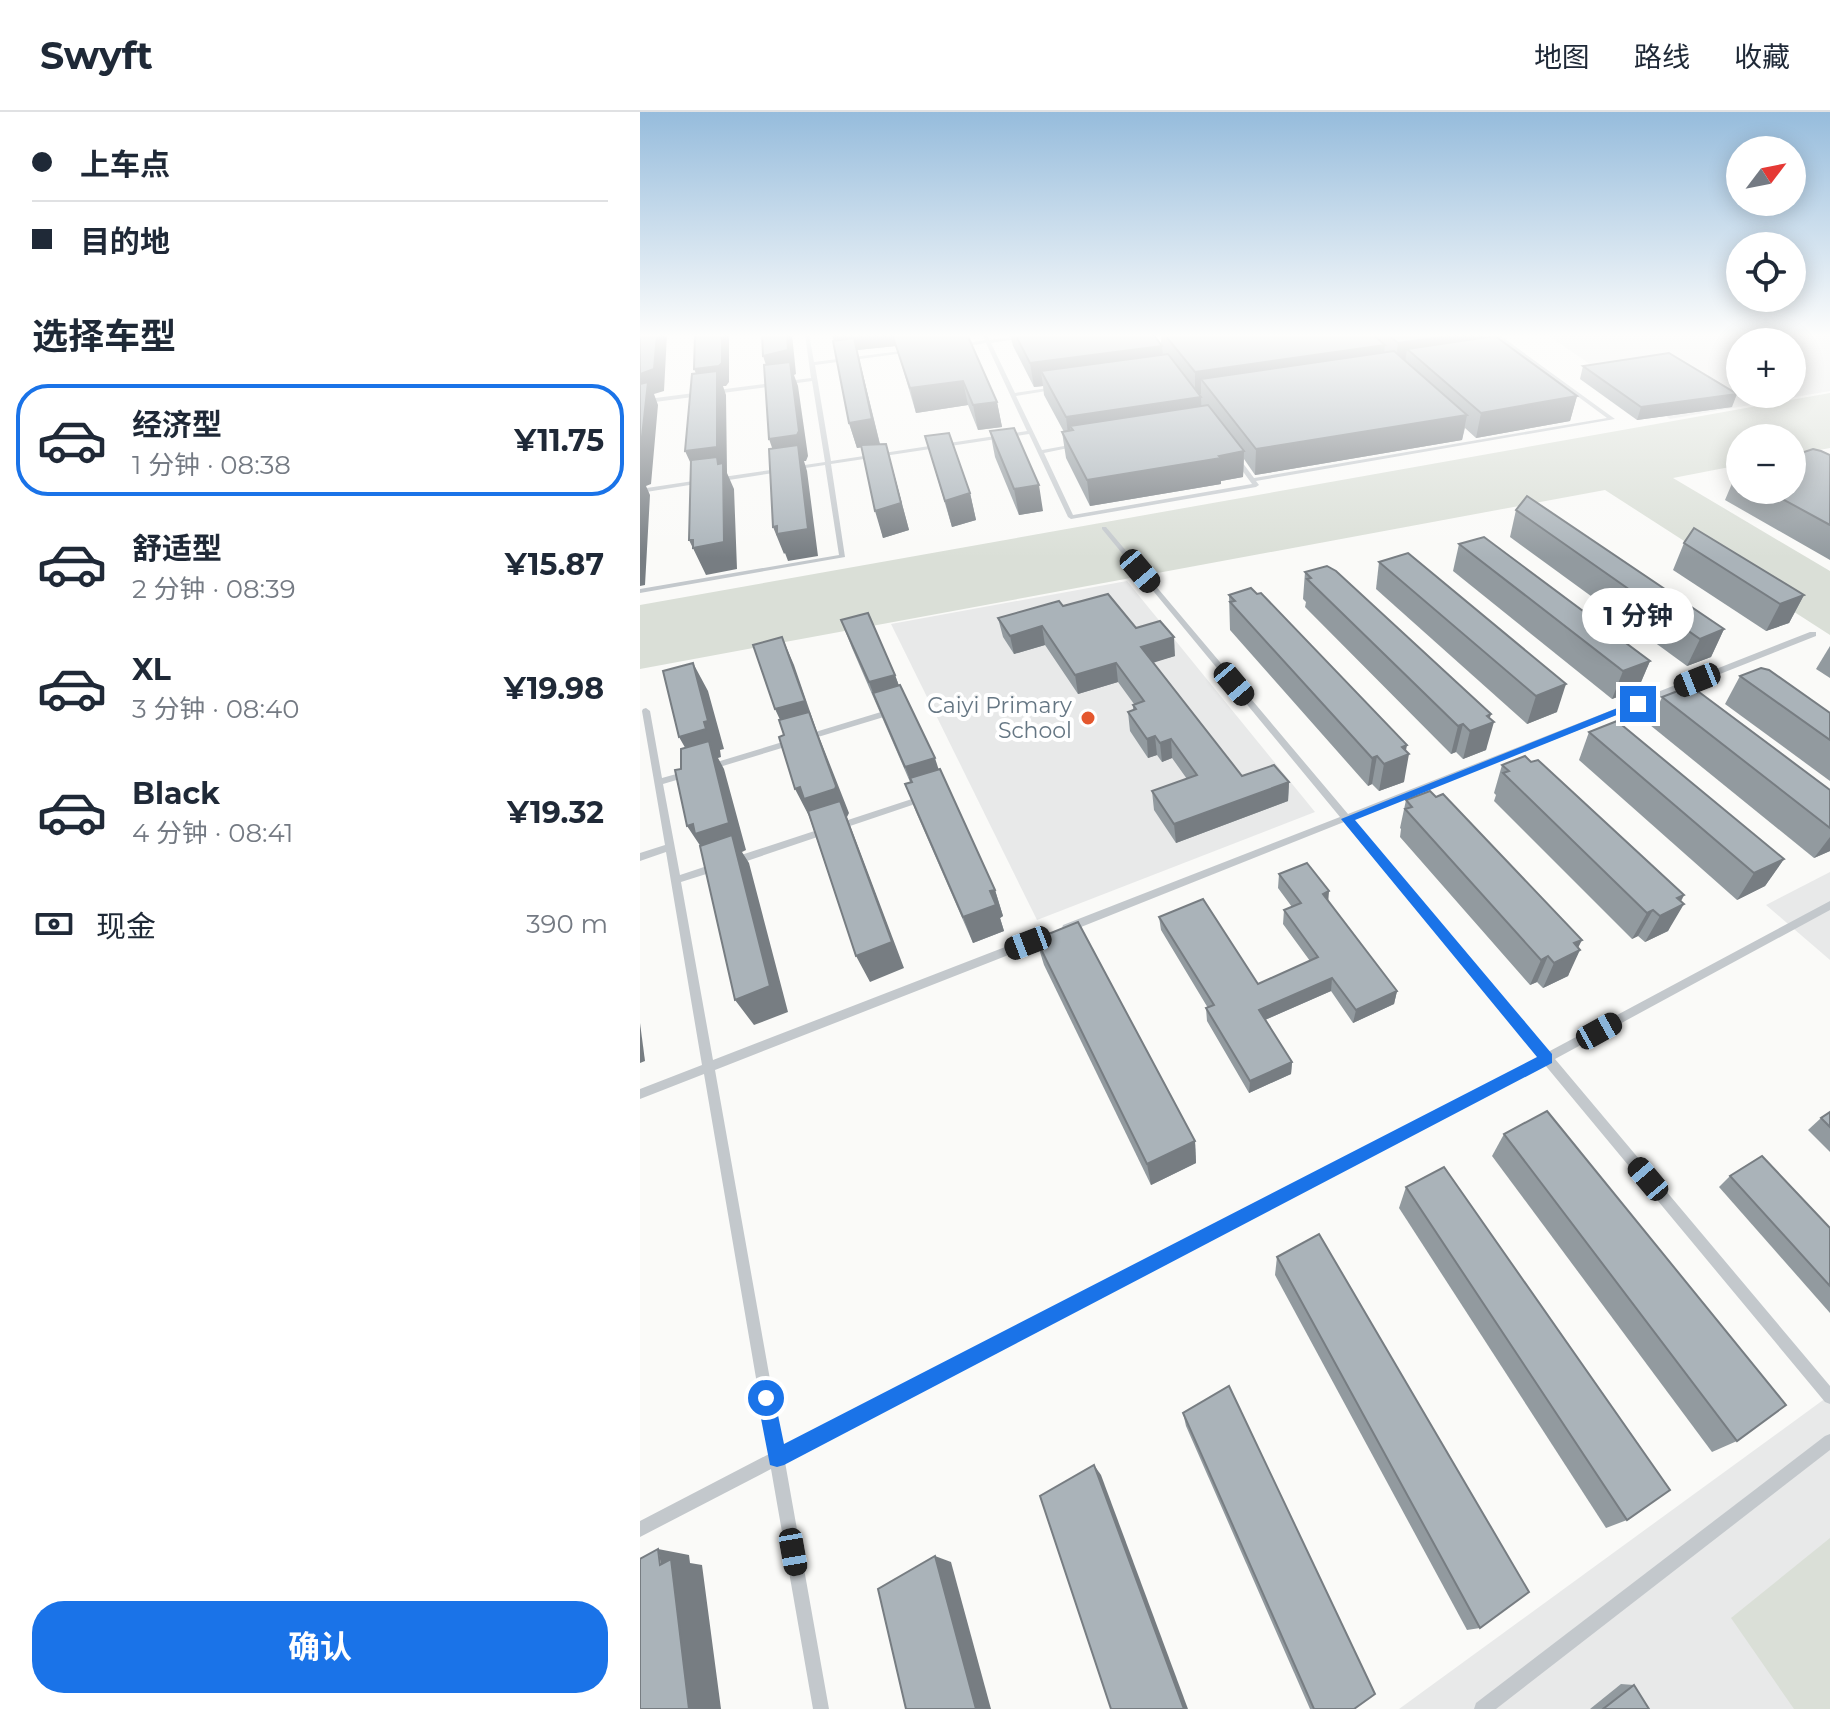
<!DOCTYPE html>
<html lang="zh">
<head>
<meta charset="utf-8">
<style>
	:root { --surface:#fff; --page:#f6f6f7; --text:#1f2937; --muted:#747a83; --line:#e0e1e3; --accent:#1a73e8 }
	body { margin:0; font-family:Montserrat,"Noto Sans SC",sans-serif; background:var(--page); color:var(--text); height:100vh; display:flex; flex-direction:column; font-size:30px; white-space:nowrap }
	* { box-sizing:border-box; margin:0 }
	p { font-size:26px; color:var(--muted) }
	.icon { flex:none; width:44px; height:44px; fill:none; stroke:currentColor; stroke-width:2; stroke-linecap:round; stroke-linejoin:round }
	.map { position:relative; flex:1; overflow:hidden }
	.side { display:flex; flex-direction:column; background:var(--surface); width:640px }
	.side>* { flex:none }
	.hud { display:grid; align-content:center; height:176px; padding:0 32px; background:var(--surface) }
	.needle { width:52px; rotate:58deg }
	.fabs { position:absolute; left:1086px; top:24px; display:grid; gap:16px }
	.fabs a { display:grid; place-items:center; width:80px; height:80px; border-radius:50%; background:var(--surface); box-shadow:0 4px 20px #0003; font-size:40px }
	.end { position:absolute; width:36px; height:36px; margin:-18px; border:10px solid #1a73e8; background:#fff; box-shadow:0 0 0 4px #fff }
	.from { border-radius:50% }
	.bubble { position:absolute; height:56px; border-radius:28px; background:var(--surface); box-shadow:0 4px 20px #0003; font-size:26px; font-weight:700; line-height:56px; text-align:center }
	.car { position:absolute; width:24px; height:48px; margin:-24px -12px; border-radius:10px; box-shadow:0 0 6px 2px #0007; background:linear-gradient(#222 24%,#8ab4d8 0 40%,#222 0 76%,#8ab4d8 0 86%,#222 0) }
	.hud b { display:flex; align-items:center; gap:28px; height:76px; font-size:30px }
	.hud b+b { border-top:2px solid var(--line) }
	.hud i { width:20px; height:20px; background:var(--text) }
	ul { padding:0; list-style:none }
	li { display:flex; align-items:center; gap:24px; height:112px; margin:0 16px 12px; padding:0 16px; border:4px solid transparent; border-radius:32px }
	li div { flex:1 }
	li b { display:block; font-size:30px }
	li em { font-style:normal; font-weight:700 }
	li.selected { border-color:var(--accent) }
	li>.icon { width:72px; height:72px; stroke-width:1.5 }
	h2 { padding:0 32px; font-size:36px; line-height:96px }
	.pay { display:flex; align-items:center; gap:20px; height:88px; padding:0 32px; font-size:30px }
	.pay p { margin-inline-start:auto }
	.cta { display:flex; gap:16px; margin-top:auto; padding:16px 32px }
	.cta a { flex:1; height:92px; border-radius:32px; background:var(--accent); color:#fff; font-size:32px; font-weight:700; line-height:92px; text-align:center }
	header { display:flex; align-items:center; gap:48px; box-sizing:border-box; height:112px; padding:0 40px; background:var(--surface); border-bottom:2px solid var(--line) }
	header strong { font-size:38px }
	nav { display:flex; gap:44px; margin-inline-start:auto; font-size:28px }
	main { display:flex; flex:1; min-height:0 }
	.map>svg:first-child { display:block }
</style>
</head>
<body>
<header>
<strong>Swyft</strong>
<nav><a>地图</a><a>路线</a><a>收藏</a></nav>
</header>
<main>
<section class="side">
<div class="hud">
<b><i class="from"></i>上车点</b>
<b><i></i>目的地</b>
</div>
<h2>选择车型</h2>
<ul>
<li class="selected"><svg class="icon" aria-label="car" viewBox="0 0 24 24"><path d="M5 17H2v-5l4-1 3-4h7l3 4 3 1v5h-3M9 17h6M6 11h13"/><circle cx="7" cy="17" r="2"/><circle cx="17" cy="17" r="2"/></svg><div><b>经济型</b><p>1 分钟 · 08:38</p></div><em>¥11.75</em></li>
<li><svg class="icon" aria-label="car" viewBox="0 0 24 24"><path d="M5 17H2v-5l4-1 3-4h7l3 4 3 1v5h-3M9 17h6M6 11h13"/><circle cx="7" cy="17" r="2"/><circle cx="17" cy="17" r="2"/></svg><div><b>舒适型</b><p>2 分钟 · 08:39</p></div><em>¥15.87</em></li>
<li><svg class="icon" aria-label="car" viewBox="0 0 24 24"><path d="M5 17H2v-5l4-1 3-4h7l3 4 3 1v5h-3M9 17h6M6 11h13"/><circle cx="7" cy="17" r="2"/><circle cx="17" cy="17" r="2"/></svg><div><b>XL</b><p>3 分钟 · 08:40</p></div><em>¥19.98</em></li>
<li><svg class="icon" aria-label="car" viewBox="0 0 24 24"><path d="M5 17H2v-5l4-1 3-4h7l3 4 3 1v5h-3M9 17h6M6 11h13"/><circle cx="7" cy="17" r="2"/><circle cx="17" cy="17" r="2"/></svg><div><b>Black</b><p>4 分钟 · 08:41</p></div><em>¥19.32</em></li>
</ul>
<div class="pay"><svg class="icon" aria-label="cash" viewBox="0 0 24 24"><path d="M3 7h18v10H3z"/><circle cx="12" cy="12" r="2"/></svg>现金<p>390 m</p></div>
<div class="cta"><a>确认</a></div>
</section>
<div class="map">
<svg width="1190" height="1597" viewBox="0 0 1190 1597">
	<rect width="100%" height="100%" fill="#fafaf8"/>
	<g fill="#e8e9e9" fill-rule="evenodd">
		<path d="M906 222H1190V279L1030 307ZM1100 230H1152V282H1100Z"/>
		<polygon points="487,469 675,700 397,808 251,512"/>
		<polygon points="1190,760 1190,848 1126,793"/>
		<polygon points="1190,1283 1190,1597 759,1597"/>
	</g>
	<g fill="#dadfd7">
		<polygon points="1190,281 1190,336 1152,343 1152,326 1100,326 1100,353 1033,366 1190,459 1190,523 965,378 0,557 0,493"/>
		<polygon points="1190,1426 1190,1597 1154,1597 1091,1506"/>
	</g>
	<g fill="none" stroke-linecap="round" stroke-linejoin="round">
		<g fill="#c3c8cc" fill-rule="evenodd">
			<polygon points="165,222 169,222 174,250 269,238 272,240 175,253 191,349 387,319 346,231 321,235 318,233 345,228 342,222 346,222 349,228 395,222 408,222 351,231 375,281 415,275 418,277 376,284 402,338 435,332 438,334 404,341 433,403 612,372 594,347 597,345 599,346 614,366 967,306 853,222 858,222 975,307 616,369 619,373 616,375 431,407 428,405 389,322 191,352 205,445 0,481 0,477 199,443 185,353 76,370 73,368 76,366 185,350 172,269 0,292 0,288 171,266"/>
			<polygon points="60,368 63,370 62,371 0,381 0,377"/>
			<polygon points="462,415 466,415 708,702 1170,520 1176,520 1176,524 713,707 908,940 1190,789 1190,798 915,947 1190,1274 1190,1292 1185,1290 905,953 145,1350 189,1597 173,1597 131,1357 0,1425 0,1409 129,1342 64,962 0,987 0,977 62,953 26,740 0,749 0,741 25,733 2,599 3,597 6,596 10,599 22,666 47,659 51,662 50,664 23,672 40,763 76,751 81,755 79,758 41,770 73,948 404,820 412,820 413,823 412,826 75,958 142,1335 899,945 704,710 431,819 423,819 422,816 423,813 700,705 462,417"/>
			<polygon points="254,596 258,599 257,601 73,657 67,657 66,655 67,653"/>
			<polygon points="284,683 289,686 287,688 98,752 95,753 90,749 92,746"/>
			<polygon points="1190,1322 1190,1338 856,1597 834,1597 836,1591 1185,1324"/>
		</g>
	</g>
	<g fill="#929a9f">
		<polygon points="192,222 327,222 357,290 362,315 338,318 328,293 276,301 256,234 217,238 240,332 253,358 269,418 243,426 221,335 217,336 209,311"/>
		<polygon points="370,222 513,222 521,232 521,222 844,222 843,226 937,284 930,309 836,326 825,316 822,328 615,363 604,347 603,365 581,369 581,372 450,394 426,346 422,320 424,320 404,283 403,274 394,275 373,234"/>
		<polygon points="943,254 1092,295 997,308 940,267"/>
		<polygon points="350,319 403,399 379,403 355,345"/>
		<polygon points="285,324 330,381 336,408 312,415"/>
		<polygon points="1190,343 1190,448 1085,388 1096,362 1100,360 1100,378 1152,378"/>
		<polygon points="876,398 1084,517 1071,545 1047,554 870,425"/>
		<polygon points="1044,431 1164,483 1149,511 1126,519 1033,458"/>
		<polygon points="819,432 1010,549 998,577 972,587 813,459"/>
		<polygon points="739,450 917,600 887,612 736,477"/>
		<polygon points="665,460 850,607 846,638 823,647 816,640 811,642 665,495 666,490 663,487"/>
		<polygon points="589,483 766,639 764,670 739,679 732,672 728,674 590,518"/>
		<polygon points="423,494 496,516 535,544 513,550 602,664 649,670 648,689 536,731 514,698 512,679 547,667 532,646 522,650 517,643 508,646 490,619 488,600 493,598 493,593 494,592 478,570 438,582 405,533 374,542 363,525 358,506"/>
		<polygon points="201,508 255,563 259,574 355,778 363,804 360,806 364,819 333,831 276,700 265,672 270,670 212,536"/>
		<polygon points="1190,534 1190,566 1176,557"/>
		<polygon points="1100,564 1190,601 1190,669 1085,592"/>
		<polygon points="1022,585 1190,678 1190,739 1174,746 1010,613"/>
		<polygon points="949,620 1144,747 1125,774 1097,788 939,648"/>
		<polygon points="862,653 1044,783 1028,819 1005,830 998,824 992,827 854,689 856,683 854,681"/>
		<polygon points="766,688 938,836 928,864 903,876 897,870 890,873 760,725 761,717 760,716"/>
		<polygon points="639,762 688,789 757,879 754,892 713,911 691,879 625,908 652,950 651,962 609,981 567,909 566,896 568,896 521,818 519,805 618,872 670,849 643,812 644,798 652,795 638,776"/>
		<polygon points="396,827 555,1029 556,1051 511,1073 404,853"/>
		<polygon points="1190,1000 1190,1040 1168,1018 1181,1006"/>
		<polygon points="864,1022 1097,1329 1072,1340 852,1044"/>
		<polygon points="1090,1064 1190,1116 1190,1201 1079,1075"/>
		<polygon points="766,1075 987,1408 966,1416 759,1096"/>
		<polygon points="637,1145 840,1516 827,1518 635,1163"/>
		<polygon points="543,1301 714,1597 670,1597 546,1314"/>
		<polygon points="981,1572 994,1573 1009,1597 950,1597"/>
	</g>
	<g fill="#777d82">
		<polygon points="17,222 27,222 24,279 14,282 18,293 11,372 6,374 10,383 5,473 0,474 0,262"/>
		<polygon points="82,222 89,222 89,270 86,274 83,274 86,283 87,361 94,377 97,457 66,463 49,428 57,365 45,339 63,277 54,257"/>
		<polygon points="147,222 152,222 156,262 154,263 158,274 168,344 166,349 164,349 167,359 178,444 148,449 145,441 144,442 133,415 138,353 129,327 131,268 123,244"/>
		<polygon points="192,222 213,222 240,333 217,336 209,311 198,244"/>
		<polygon points="213,222 252,222 256,234 217,238"/>
		<polygon points="819,222 844,222 840,240 767,237 765,251 755,253 758,231"/>
		<polygon points="745,233 742,255 561,267 561,282 555,283 555,260"/>
		<polygon points="522,234 524,258 401,259 403,274 394,275 390,251"/>
		<polygon points="323,269 328,293 276,301 270,276"/>
		<polygon points="1097,282 1092,295 997,308 1001,295"/>
		<polygon points="937,284 930,309 836,326 841,301"/>
		<polygon points="561,285 562,310 433,318 430,314 432,330 429,331 426,305"/>
		<polygon points="357,290 362,315 338,318 333,293"/>
		<polygon points="827,303 822,328 615,363 616,337"/>
		<polygon points="246,332 269,418 243,426 235,399"/>
		<polygon points="604,339 603,365 581,369 581,372 450,394 447,368"/>
		<polygon points="399,373 403,399 379,403 374,377"/>
		<polygon points="330,381 336,408 312,415 305,389"/>
		<polygon points="1164,483 1149,511 1126,519 1140,492"/>
		<polygon points="402,514 405,533 374,542 370,524"/>
		<polygon points="1084,517 1071,545 1047,554 1060,527"/>
		<polygon points="142,525 154,553 176,617 209,701 207,705 264,856 230,870 216,844 169,704 155,677 148,625 135,597"/>
		<polygon points="534,525 535,544 503,554 501,535"/>
		<polygon points="1010,549 998,577 972,587 983,559"/>
		<polygon points="53,551 68,579 84,637 80,638 81,645 78,646 84,657 106,738 102,740 109,751 148,900 114,913 95,888 65,741 47,714 55,653 39,625"/>
		<polygon points="476,551 478,570 438,582 435,563"/>
		<polygon points="255,563 265,590 233,581 239,598 229,570"/>
		<polygon points="926,572 917,600 887,612 896,584"/>
		<polygon points="851,602 848,612 854,610 846,638 823,647 830,619 847,604"/>
		<polygon points="823,612 816,640 811,642 818,614"/>
		<polygon points="515,624 517,643 508,646 507,627"/>
		<polygon points="531,627 532,646 522,650 520,631"/>
		<polygon points="767,633 765,644 769,642 764,670 739,679 744,652 762,635"/>
		<polygon points="737,644 732,672 728,674 732,646"/>
		<polygon points="295,646 304,674 276,683 265,655"/>
		<polygon points="649,670 648,689 536,731 534,712"/>
		<polygon points="1190,725 1190,739 1174,746"/>
		<polygon points="1144,747 1125,774 1097,788 1114,761"/>
		<polygon points="355,778 363,804 360,806 364,819 333,831 323,805 350,779"/>
		<polygon points="689,779 688,793 683,782"/>
		<polygon points="1044,783 1037,795 1044,792 1028,819 1005,830 1020,804 1037,786"/>
		<polygon points="1013,798 998,824 992,827 1007,801"/>
		<polygon points="942,828 936,840 940,838 928,864 903,876 914,851 934,831"/>
		<polygon points="908,844 897,870 890,873 901,848"/>
		<polygon points="692,866 691,879 618,911 619,898"/>
		<polygon points="757,879 754,892 713,911 716,898"/>
		<polygon points="0,911 5,949 0,951"/>
		<polygon points="652,950 651,962 609,981 610,969"/>
		<polygon points="555,1029 556,1051 511,1073 507,1052"/>
		<polygon points="454,1353 461,1363 548,1597 544,1597"/>
		<polygon points="18,1437 49,1443 50,1451 62,1453 81,1597 49,1597"/>
		<polygon points="295,1444 311,1450 351,1597 336,1597"/>
	</g>
	<g fill="#aab3b9" stroke="#777d82" stroke-width="2">
		<polygon points="0,222 17,222 14,257 0,262"/>
		<polygon points="55,222 82,222 82,251 79,254 54,257"/>
		<polygon points="122,222 147,222 148,238 123,244"/>
		<polygon points="252,222 327,222 357,290 333,293 323,269 270,276"/>
		<polygon points="375,222 513,222 522,234 390,251"/>
		<polygon points="524,222 732,222 745,233 555,260"/>
		<polygon points="747,222 819,222 758,231"/>
		<polygon points="855,224 937,284 841,301 767,237"/>
		<polygon points="214,226 232,307 209,311 193,229"/>
		<polygon points="754,239 827,303 616,337 561,267"/>
		<polygon points="1029,241 1097,282 1001,295 943,254"/>
		<polygon points="528,242 561,285 426,305 401,259"/>
		<polygon points="150,250 159,319 157,323 129,327 124,253"/>
		<polygon points="77,259 77,335 45,339 52,262"/>
		<polygon points="8,270 0,343 0,272"/>
		<polygon points="568,293 604,339 579,344 581,346 447,368 422,320 433,318 430,314"/>
		<polygon points="374,316 399,373 374,377 350,319"/>
		<polygon points="309,321 330,381 305,389 285,324"/>
		<polygon points="246,332 261,391 235,399 221,333"/>
		<polygon points="158,333 168,417 137,422 137,414 133,415 129,337"/>
		<polygon points="1173,337 1181,339 1190,343 1190,413 1126,378 1152,378 1152,344"/>
		<polygon points="77,345 78,352 83,351 84,430 53,436 53,428 49,428 51,348"/>
		<polygon points="887,384 1084,517 1060,527 876,398"/>
		<polygon points="1054,416 1164,483 1140,492 1044,431"/>
		<polygon points="844,425 1010,549 983,559 819,432"/>
		<polygon points="768,441 926,572 896,584 739,450"/>
		<polygon points="687,454 696,459 851,602 847,604 854,610 830,619 823,612 818,614 667,467 671,466 665,460"/>
		<polygon points="611,476 617,482 621,481 767,633 762,635 769,642 744,652 737,644 732,646 590,490 595,489 589,483"/>
		<polygon points="468,482 496,516 520,509 534,525 501,535 602,664 634,653 649,670 534,712 512,679 557,663 531,627 520,631 515,624 507,627 488,600 496,597 493,593 504,589 476,551 435,563 402,514 370,524 358,506 419,489 423,494"/>
		<polygon points="228,501 255,563 229,570 201,508"/>
		<polygon points="142,525 165,589 135,597 113,533"/>
		<polygon points="53,551 68,609 64,610 66,617 39,625 23,559"/>
		<polygon points="1121,556 1129,558 1190,601 1190,628 1100,564"/>
		<polygon points="260,573 295,646 265,655 233,581"/>
		<polygon points="1043,577 1049,582 1059,580 1190,678 1190,716 1022,585"/>
		<polygon points="169,600 196,674 195,677 164,687 160,675 155,677 139,625 144,623 139,608"/>
		<polygon points="977,609 1144,747 1114,761 949,620"/>
		<polygon points="69,629 89,711 55,722 53,712 47,714 35,658 41,657 41,637"/>
		<polygon points="885,644 891,650 898,648 1044,783 1037,786 1044,792 1020,804 1013,798 1007,801 863,661 869,659 862,653"/>
		<polygon points="300,657 355,778 350,779 356,793 323,805 265,672 272,670 270,666"/>
		<polygon points="790,679 796,685 803,682 942,828 934,831 940,838 914,851 908,844 901,848 765,697 772,695 766,688"/>
		<polygon points="200,689 252,830 216,844 168,699"/>
		<polygon points="92,723 130,874 95,888 60,734"/>
		<polygon points="667,751 689,779 683,782 757,879 716,898 692,866 619,898 652,950 610,969 566,896 574,893 519,805 563,787 618,872 678,845 644,798 661,791 639,762"/>
		<polygon points="438,810 555,1029 507,1052 396,827"/>
		<polygon points="907,999 1146,1293 1097,1329 864,1022"/>
		<polygon points="1190,1000 1190,1015 1181,1006"/>
		<polygon points="1122,1044 1190,1116 1190,1174 1090,1064"/>
		<polygon points="804,1055 1030,1378 987,1408 766,1075"/>
		<polygon points="679,1122 889,1480 840,1516 637,1145"/>
		<polygon points="589,1274 735,1582 714,1597 674,1597 543,1301"/>
		<polygon points="454,1353 544,1597 471,1597 400,1384"/>
		<polygon points="18,1437 20,1453 31,1447 49,1597 0,1597 0,1447"/>
		<polygon points="295,1444 336,1597 266,1597 238,1477"/>
		<polygon points="994,1573 1009,1597 963,1597"/>
	</g>
	<linearGradient id="sky" x2="0" y2="1"><stop stop-color="#96bcdc"/><stop offset="0.5" stop-color="#fdfdfc"/><stop offset="1" stop-color="#fdfdfc" stop-opacity="0"/></linearGradient>
	<rect width="1190" height="446" fill="url(#sky)"/>
	<polygon fill="#1a73e8" points="995,589 1004,592 715,708 912,942 912,951 144,1353 137,1355 130,1353 117,1286 120,1279 133,1279 144,1332 897,945 701,707"/>
	<circle fill="#e4572e" stroke="#fff" stroke-width="3" cx="448" cy="606" r="8"/>
	<g text-anchor="middle" stroke-width="8" stroke-linejoin="round" paint-order="stroke">
		<g font-size="22" fill="#657683" stroke="#fff" text-anchor="end">
			<text x="432" y="601">Caiyi Primary<tspan x="432" dy="25">School</tspan></text>
		</g>
	</g>
</svg>
<div class="fabs">
<a><svg class="needle" viewBox="-14 -14 28 28"><path d="M0-13l5 13h-10z" fill="#e53935"/><path d="M0 13l5-13h-10z" fill="#747a83"/></svg></a>
<a><svg class="icon" aria-label="locate" viewBox="0 0 24 24"><circle cx="12" cy="12" r="6"/><path d="M12 2v4M12 18v4M2 12h4M18 12h4"/></svg></a>
<a>+</a>
<a>−</a>
</div>
<i class="end from" style="left:126px;top:1286px"></i>
<i class="end" style="left:998px;top:592px"></i>
<div class="bubble" style="left:942px;top:476px;width:112px">1 分钟</div>
<i class="car" style="left:500px;top:459px;rotate:140deg"></i>
<i class="car" style="left:1057px;top:568px;rotate:248deg"></i>
<i class="car" style="left:594px;top:572px;rotate:140deg"></i>
<i class="car" style="left:388px;top:831px;rotate:249deg"></i>
<i class="car" style="left:959px;top:919px;rotate:61deg"></i>
<i class="car" style="left:1008px;top:1067px;rotate:320deg"></i>
<i class="car" style="left:153px;top:1440px;rotate:170deg"></i>
</div>
</main>
</body>
</html>
